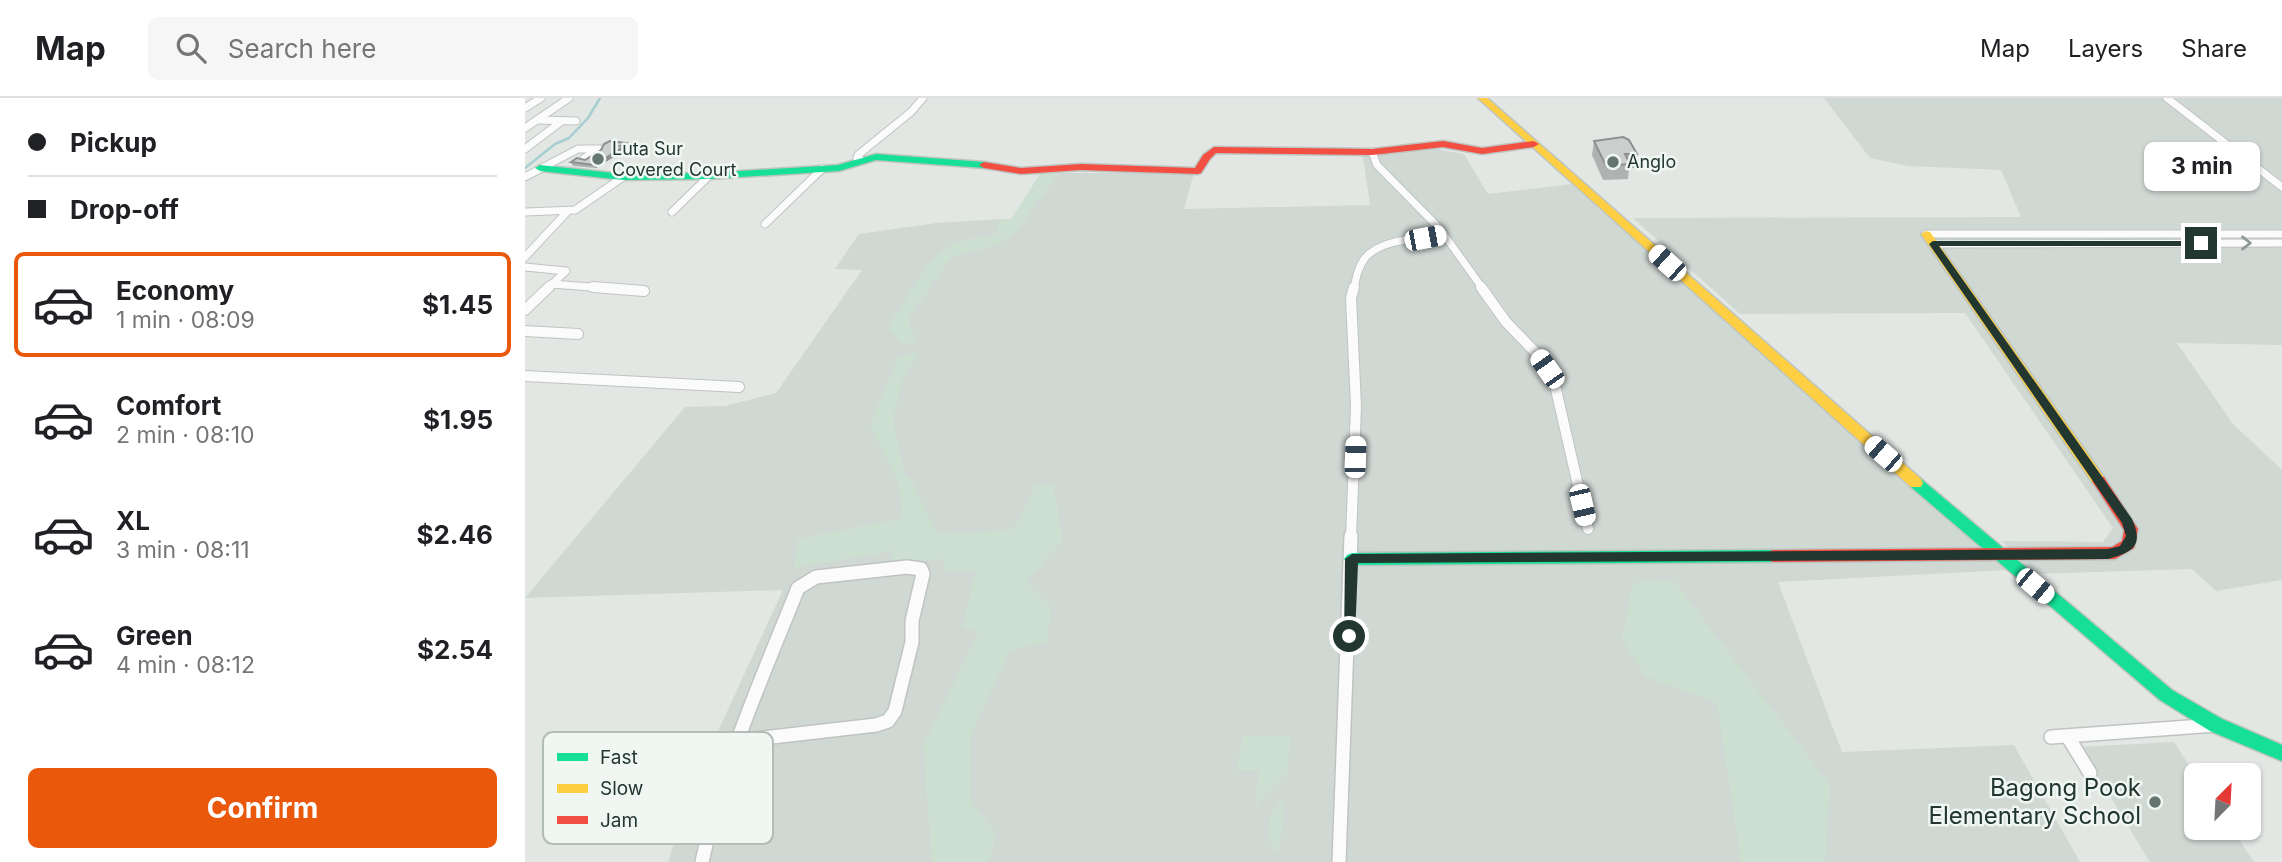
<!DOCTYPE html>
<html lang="en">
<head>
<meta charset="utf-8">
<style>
	:root { --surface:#fff; --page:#f6f6f6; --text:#202124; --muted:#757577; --line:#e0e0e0; --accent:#ea580c }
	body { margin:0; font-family:Inter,sans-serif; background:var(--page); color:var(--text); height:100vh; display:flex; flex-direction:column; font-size:26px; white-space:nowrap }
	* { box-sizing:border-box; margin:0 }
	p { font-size:23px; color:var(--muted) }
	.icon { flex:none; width:38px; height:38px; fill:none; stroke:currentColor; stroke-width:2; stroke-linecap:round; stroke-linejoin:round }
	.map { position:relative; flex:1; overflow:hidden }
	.drawer { display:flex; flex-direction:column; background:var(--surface); width:525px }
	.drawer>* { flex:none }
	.guide { display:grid; align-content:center; height:154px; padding:0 28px; background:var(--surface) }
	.needle { width:46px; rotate:24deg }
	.fabs { position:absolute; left:1659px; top:665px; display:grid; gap:14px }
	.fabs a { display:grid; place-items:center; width:77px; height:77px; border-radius:10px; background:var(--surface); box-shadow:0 2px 5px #0004; font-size:35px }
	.end { position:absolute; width:32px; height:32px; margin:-16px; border:9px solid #223730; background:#fff; box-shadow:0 0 0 4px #fff }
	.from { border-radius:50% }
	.bubble { position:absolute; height:49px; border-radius:10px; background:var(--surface); box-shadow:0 2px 5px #0004; font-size:23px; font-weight:700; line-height:49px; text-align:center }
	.car { position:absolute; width:21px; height:42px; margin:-21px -10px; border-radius:9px; box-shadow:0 0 5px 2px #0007; background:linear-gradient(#fff 24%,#345 0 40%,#fff 0 76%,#345 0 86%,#fff 0) }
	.guide b { display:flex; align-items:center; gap:24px; height:66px; font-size:26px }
	.guide b+b { border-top:2px solid var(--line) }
	.guide i { width:18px; height:18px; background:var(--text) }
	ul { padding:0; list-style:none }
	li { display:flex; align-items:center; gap:21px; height:105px; margin:0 14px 10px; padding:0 14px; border:4px solid transparent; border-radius:10px }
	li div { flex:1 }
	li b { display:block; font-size:26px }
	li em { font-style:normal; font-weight:700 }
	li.selected { border-color:var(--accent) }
	li>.icon { width:63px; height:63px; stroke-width:1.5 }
	.button { display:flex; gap:14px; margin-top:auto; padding:14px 28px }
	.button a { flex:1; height:80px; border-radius:10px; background:var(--accent); color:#fff; font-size:28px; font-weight:700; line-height:80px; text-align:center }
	header { display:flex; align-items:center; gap:42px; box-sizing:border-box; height:98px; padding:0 35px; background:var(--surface); border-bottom:2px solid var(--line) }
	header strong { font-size:33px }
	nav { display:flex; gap:38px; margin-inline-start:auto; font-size:24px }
	.search { width:490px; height:63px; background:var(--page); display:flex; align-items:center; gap:18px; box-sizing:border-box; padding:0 24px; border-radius:10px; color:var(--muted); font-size:26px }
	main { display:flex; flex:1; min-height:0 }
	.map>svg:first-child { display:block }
</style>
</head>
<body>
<header>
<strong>Map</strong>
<div class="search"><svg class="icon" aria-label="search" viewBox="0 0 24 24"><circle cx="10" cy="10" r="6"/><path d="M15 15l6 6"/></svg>Search here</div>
<nav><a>Map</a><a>Layers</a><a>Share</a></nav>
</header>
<main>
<section class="drawer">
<div class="guide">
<b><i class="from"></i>Pickup</b>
<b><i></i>Drop-off</b>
</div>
<ul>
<li class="selected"><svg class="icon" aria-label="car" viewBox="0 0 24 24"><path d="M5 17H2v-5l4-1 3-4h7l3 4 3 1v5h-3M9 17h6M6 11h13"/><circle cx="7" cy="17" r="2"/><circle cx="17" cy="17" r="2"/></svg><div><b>Economy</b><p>1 min · 08:09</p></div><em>$1.45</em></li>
<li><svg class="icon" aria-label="car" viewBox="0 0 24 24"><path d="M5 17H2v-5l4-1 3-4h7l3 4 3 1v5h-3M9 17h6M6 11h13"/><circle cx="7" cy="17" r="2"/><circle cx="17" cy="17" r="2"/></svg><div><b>Comfort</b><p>2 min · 08:10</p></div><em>$1.95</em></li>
<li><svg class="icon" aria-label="car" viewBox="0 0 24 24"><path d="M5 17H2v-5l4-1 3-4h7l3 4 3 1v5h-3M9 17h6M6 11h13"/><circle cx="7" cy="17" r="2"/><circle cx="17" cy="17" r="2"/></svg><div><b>XL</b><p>3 min · 08:11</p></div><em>$2.46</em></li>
<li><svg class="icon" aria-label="car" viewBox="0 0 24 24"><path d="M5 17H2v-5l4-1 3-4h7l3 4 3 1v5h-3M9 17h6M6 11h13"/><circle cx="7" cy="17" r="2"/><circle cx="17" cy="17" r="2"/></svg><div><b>Green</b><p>4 min · 08:12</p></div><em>$2.54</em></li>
</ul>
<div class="button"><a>Confirm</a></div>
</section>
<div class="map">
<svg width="1757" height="764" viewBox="0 0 1757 764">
	<rect width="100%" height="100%" fill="#e2e7e4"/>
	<g fill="#d0d8d4">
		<polygon points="1299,0 1757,0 1757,247 1652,245 1708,326 1757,372 1757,482 1691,493 1667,471 1509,476 1477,443 1578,444 1588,430 1440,215 1215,216 1108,120 1496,119 1476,72 1383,68 1345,60"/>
		<polygon points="910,51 939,56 963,96 1046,86 1483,472 1253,484 1317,654 1489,647 1555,764 143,764 165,694 258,492 0,500 160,309 200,308 251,295 337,172 310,171 334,136 412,125 475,121 472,136 429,145 383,221 425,160 477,144 492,132 534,75 669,75 659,111 845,107 838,58"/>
		<polygon points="1649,644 1671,678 1671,730 1706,730 1729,764 1625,764 1555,649"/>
	</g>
	<g fill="#ccdfd1">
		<polygon points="534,75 492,132 477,145 425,160 383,221 391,242 378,247 362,230 405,164 429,145 472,136 475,121 486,121 515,76"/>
		<polygon points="1757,139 1757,142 1434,140 1437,140"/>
		<polygon points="395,254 378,281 368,322 379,375 385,379 413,437 488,431 511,387 528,386 538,442 501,484 526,509 522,545 485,552 446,638 446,704 471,735 464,764 407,764 398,648 453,535 438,528 450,473 418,473 420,461 365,465 368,453 269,470 273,441 378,420 372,381 345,327 373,259"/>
		<polygon points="1149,483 1305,687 1300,764 1216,764 1192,605 1120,578 1097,541 1108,485"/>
		<polygon points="718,638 765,638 763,674 730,708 734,672 711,672"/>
		<path d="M757 704 759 712 754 754C737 745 741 712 757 704Z"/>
	</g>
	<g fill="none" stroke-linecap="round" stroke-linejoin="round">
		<polyline stroke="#a6ced1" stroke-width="2.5" points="0,70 30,46 44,40 63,20 75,0"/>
		<g stroke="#bfc4c1" stroke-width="9">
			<g id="street-far2">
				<polyline points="1642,0 1757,89"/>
				<polyline points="0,10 16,0"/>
				<polyline points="13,22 51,23"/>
				<polyline points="0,30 44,0"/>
				<polyline points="0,51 37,23"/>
				<polyline points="847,54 852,67 915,131 958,191"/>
				<polyline points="336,62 332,60 333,57 386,14 398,0"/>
				<polyline points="0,79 53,51 75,51 59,60"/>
				<polyline points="0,114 50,112 98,79"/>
				<polyline points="147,114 184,78"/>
				<polyline points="240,126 297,71"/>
				<polyline points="1401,136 1757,136"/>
				<polyline points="1408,146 1757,145"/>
				<polyline points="0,159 42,114"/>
				<polyline points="0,169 41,173 22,191"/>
				<polyline points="26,186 92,191"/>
				<path d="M829 191C831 180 833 169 840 160 856 141 896 140 919 136"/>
			</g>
		</g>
		<g stroke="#bfc4c1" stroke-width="12">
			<g id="street-far1">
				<polyline points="68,189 119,193"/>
				<polyline points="956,189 981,224 1012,256 1030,287 1063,431"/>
				<polyline points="0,212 24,189"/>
				<polyline points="0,233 53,236"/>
				<polyline points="0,278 214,289"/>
				<polyline points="826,440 831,308 826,200 829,189"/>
			</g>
		</g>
		<g stroke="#bfc4c1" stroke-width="16">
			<g id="street">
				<polyline points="1526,639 1691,627"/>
				<polyline points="1543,639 1565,675"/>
				<path d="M177 764C197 669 237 580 273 490L291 479 382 469 396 471 398 476 387 523V544L370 613 363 623 351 627 212 643"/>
				<polyline points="814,764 826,438"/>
			</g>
		</g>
		<g stroke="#bec5c1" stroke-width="3">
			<g id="fast">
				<polygon points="351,56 459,64 464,67 459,70 351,62 314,73 184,81 98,82 15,73 10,70 15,67 98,76 184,75 313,67"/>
				<polygon points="1391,380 1396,381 1647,592 1697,621 1757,647 1757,663 1685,633 1635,602 1386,389 1384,385"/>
				<polygon points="1248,452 1253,454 1256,458 1253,462 1248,464 827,467 822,465 819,461 822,457 827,455"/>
			</g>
		</g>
		<g stroke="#bec5c1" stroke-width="3">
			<g id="slow">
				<polygon points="953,0 962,0 1396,381 1398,385 1396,389 1386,389"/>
				<polygon points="1401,133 1405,134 1579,379 1581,383 1579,387 1569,387 1396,136"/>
			</g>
		</g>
		<g stroke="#bec5c1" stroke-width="3">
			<g id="jam">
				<polygon points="918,43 957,50 1009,43 1014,46 1009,49 957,56 918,49 847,57 691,55 685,61 676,75 673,76 556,72 496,76 459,70 454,67 459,64 496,70 556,66 670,70 678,57 689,49 847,51"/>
				<polygon points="1574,378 1579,379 1613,431 1609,450 1590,461 1248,464 1243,462 1240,458 1243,454 1248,452 1587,449 1597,443 1599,432 1567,383"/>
			</g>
		</g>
		<use href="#street-far2" stroke="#fbfbfb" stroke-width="7"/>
		<use href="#street-far1" stroke="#fbfbfb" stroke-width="10"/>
		<use href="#street" stroke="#fbfbfb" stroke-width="13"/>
		<use href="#fast" fill="#16e098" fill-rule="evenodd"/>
		<use href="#slow" fill="#ffcf43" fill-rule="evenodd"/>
		<use href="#jam" fill="#f24e42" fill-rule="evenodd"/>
	</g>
	<g fill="#afb2b0">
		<polygon points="1069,43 1112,56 1109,70 1104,70 1103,81 1078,82 1067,57"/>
		<polygon points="103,48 99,51 100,52 71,70 48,68 46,64 60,62"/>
	</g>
	<polygon fill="#8e9190" points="101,45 103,48 99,51 100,52 71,70 69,67"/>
	<g fill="#cbcfcd" stroke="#8e9190" stroke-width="2">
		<polygon points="1098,39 1104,42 1112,56 1100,56 1105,66 1081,68 1069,43"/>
		<polygon points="85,43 101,45 95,48 98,49 69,67 46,64 52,60 60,62 76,52 79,46"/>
	</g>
	<defs><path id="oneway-chevron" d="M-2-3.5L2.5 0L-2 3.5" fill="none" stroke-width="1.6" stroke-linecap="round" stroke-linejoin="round" transform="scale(1.75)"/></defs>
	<use stroke="#8e9996" href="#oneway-chevron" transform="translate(1721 145)"/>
	<path fill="#223730" d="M1408 143H1676L1681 145 1676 148H1414L1607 421C1619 448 1608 454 1583 461L833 465 830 538 824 543 819 542 820 461 827 456 1583 451 1595 448 1601 438 1597 425 1404 146Z"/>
	<g fill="#65756f" stroke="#f0f6f2" stroke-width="2.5">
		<circle cx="73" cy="61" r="7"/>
		<circle cx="1088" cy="64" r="7"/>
		<circle cx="1630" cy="704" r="7"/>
	</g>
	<g text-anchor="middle" stroke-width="5" stroke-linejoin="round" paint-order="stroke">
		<g font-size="18" fill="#223730" stroke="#f0f6f2" text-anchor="start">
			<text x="87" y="57">Luta Sur<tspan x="87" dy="21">Covered Court</tspan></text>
			<text x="1102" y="70">Anglo</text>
		</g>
		<g font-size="24" fill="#223730" stroke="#f0f6f2" text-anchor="end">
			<text x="1616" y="698">Bagong Pook<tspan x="1616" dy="28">Elementary School</tspan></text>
		</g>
	</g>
	<rect x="18" y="634" width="230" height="112" rx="10" fill="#f0f6f2" stroke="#b2bdb8" stroke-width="2"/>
	<rect x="32" y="655" width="31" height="8" fill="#16e098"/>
	<rect x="32" y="686" width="31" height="9" fill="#ffcf43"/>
	<rect x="32" y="718" width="31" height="8" fill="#f24e42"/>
	<g font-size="19" fill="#223730">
		<text x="75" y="666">Fast</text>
		<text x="75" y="697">Slow</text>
		<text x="75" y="729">Jam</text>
	</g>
</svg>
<div class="fabs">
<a><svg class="needle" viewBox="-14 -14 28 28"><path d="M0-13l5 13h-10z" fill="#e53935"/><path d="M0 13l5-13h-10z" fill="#757577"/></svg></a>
</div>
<i class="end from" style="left:824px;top:538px"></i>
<i class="end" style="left:1676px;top:145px"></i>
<div class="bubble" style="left:1619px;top:44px;width:116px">3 min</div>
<i class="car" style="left:900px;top:140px;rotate:79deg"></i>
<i class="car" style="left:1142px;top:165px;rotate:312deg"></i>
<i class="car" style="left:1022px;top:271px;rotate:325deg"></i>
<i class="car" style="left:1358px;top:356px;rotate:311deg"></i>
<i class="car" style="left:830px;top:359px;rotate:2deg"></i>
<i class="car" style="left:1057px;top:407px;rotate:167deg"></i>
<i class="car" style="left:1510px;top:488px;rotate:130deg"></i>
</div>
</main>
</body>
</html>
